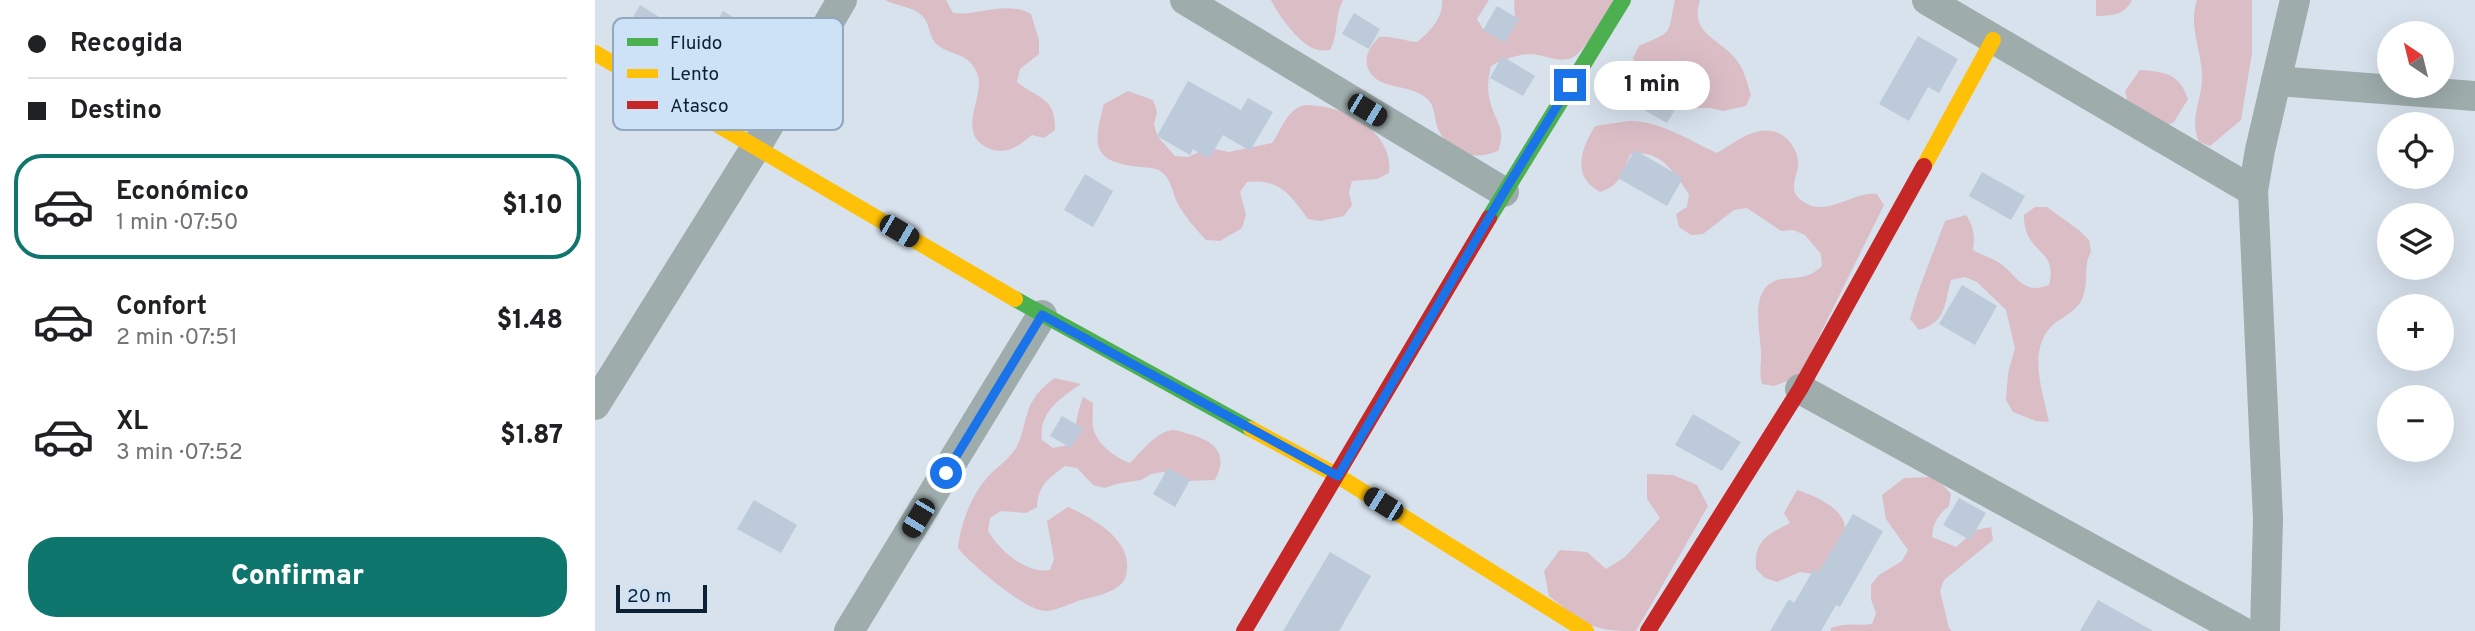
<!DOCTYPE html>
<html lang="es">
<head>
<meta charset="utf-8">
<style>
	:root { --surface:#fff; --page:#f6f6f6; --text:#202124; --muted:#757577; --line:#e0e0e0; --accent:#0f766e }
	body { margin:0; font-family:Overpass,sans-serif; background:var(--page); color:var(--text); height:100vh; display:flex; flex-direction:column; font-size:26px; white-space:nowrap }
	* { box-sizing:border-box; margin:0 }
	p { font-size:23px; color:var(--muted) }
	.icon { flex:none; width:38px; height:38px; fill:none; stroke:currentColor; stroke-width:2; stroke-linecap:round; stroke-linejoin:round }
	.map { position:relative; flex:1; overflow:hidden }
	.details { display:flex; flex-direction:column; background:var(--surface); width:595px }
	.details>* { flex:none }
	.banner { display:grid; align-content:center; height:154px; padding:0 28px; background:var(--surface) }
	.needle { width:46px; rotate:325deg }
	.controls { position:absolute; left:1782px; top:21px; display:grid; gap:14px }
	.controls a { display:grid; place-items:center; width:77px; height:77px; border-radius:50%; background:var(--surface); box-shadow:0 7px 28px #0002; font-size:35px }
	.scale { position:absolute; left:21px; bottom:18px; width:91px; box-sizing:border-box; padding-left:7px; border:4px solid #0d2135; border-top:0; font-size:19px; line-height:24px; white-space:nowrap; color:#0d2135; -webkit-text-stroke:5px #cde1f7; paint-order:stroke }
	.end { position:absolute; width:32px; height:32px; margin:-16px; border:9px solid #1a73e8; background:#fff; box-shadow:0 0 0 4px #fff }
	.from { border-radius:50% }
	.bubble { position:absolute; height:49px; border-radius:24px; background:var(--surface); box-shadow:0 7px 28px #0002; font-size:23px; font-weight:800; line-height:49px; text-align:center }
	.car { position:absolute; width:21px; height:42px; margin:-21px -10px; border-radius:9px; box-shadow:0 0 5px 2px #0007; background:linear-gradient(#222 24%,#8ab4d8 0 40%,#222 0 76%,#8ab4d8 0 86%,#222 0) }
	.banner b { display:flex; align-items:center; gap:24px; height:66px; font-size:26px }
	.banner b+b { border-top:2px solid var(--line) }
	.banner i { width:18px; height:18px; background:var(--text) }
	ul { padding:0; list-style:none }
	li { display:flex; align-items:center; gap:21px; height:105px; margin:0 14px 10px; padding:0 14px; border:4px solid transparent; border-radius:28px }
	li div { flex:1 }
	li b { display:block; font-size:26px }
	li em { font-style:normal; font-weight:800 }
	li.current { border-color:var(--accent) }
	li>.icon { width:63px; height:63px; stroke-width:1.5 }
	.cta { display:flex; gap:14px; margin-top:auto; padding:14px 28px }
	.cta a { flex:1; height:80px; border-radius:28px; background:var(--accent); color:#fff; font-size:28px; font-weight:800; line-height:80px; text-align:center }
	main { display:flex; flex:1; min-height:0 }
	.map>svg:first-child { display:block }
</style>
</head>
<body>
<main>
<section class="details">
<div class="banner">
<b><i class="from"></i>Recogida</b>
<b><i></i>Destino</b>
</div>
<ul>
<li class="current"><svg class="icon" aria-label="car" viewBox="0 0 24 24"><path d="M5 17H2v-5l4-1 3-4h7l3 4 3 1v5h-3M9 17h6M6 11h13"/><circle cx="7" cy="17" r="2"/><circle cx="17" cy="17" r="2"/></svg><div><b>Económico</b><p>1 min · 07:50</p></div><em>$1.10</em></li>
<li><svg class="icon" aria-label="car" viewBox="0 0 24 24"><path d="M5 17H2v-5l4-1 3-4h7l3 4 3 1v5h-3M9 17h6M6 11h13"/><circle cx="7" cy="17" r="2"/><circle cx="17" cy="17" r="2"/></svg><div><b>Confort</b><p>2 min · 07:51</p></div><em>$1.48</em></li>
<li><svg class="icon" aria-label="car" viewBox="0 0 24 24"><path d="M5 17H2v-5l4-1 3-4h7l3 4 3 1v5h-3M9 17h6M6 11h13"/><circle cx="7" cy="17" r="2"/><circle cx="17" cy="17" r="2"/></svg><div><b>XL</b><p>3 min · 07:52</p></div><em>$1.87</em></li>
</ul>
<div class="cta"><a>Confirmar</a></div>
</section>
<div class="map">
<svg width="1880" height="631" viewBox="0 0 1880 631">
	<rect width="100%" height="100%" fill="#d7e2ed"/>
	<g fill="#dbbdc6">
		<path d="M290 0H351L358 13C383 16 411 0 436 14L444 40V54L425 69 422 82C443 99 461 97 460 130L449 138 437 135C423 146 412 156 393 148 359 132 392 95 382 73 373 52 359 57 344 46 332 38 337 23 325 14 315 6 301 6 290 0Z"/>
		<path d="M676 0H748C739 17 744 34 735 50 731 50 727 51 723 50 706 47 683 15 676 0Z"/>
		<path d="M847 0H894L882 19 888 29 917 30 920 19 919 0H1024C1015 11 989 50 980 56 967 65 950 55 937 54 923 54 907 60 896 66 893 78 892 89 895 101 900 122 912 128 903 151 888 157 876 156 860 153 855 146 848 139 844 131 838 119 842 106 830 97 813 83 778 91 772 65 770 53 777 45 784 37 798 36 809 41 822 42 836 31 848 18 847 0Z"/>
		<path d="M1080 0H1105C1094 33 1123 38 1140 58 1149 69 1152 82 1156 95L1151 106 1128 111 1115 108H1102L1081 93 1046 82 1038 58 1044 46C1080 30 1072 36 1080 0Z"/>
		<path d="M1501 0H1537C1530 15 1516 16 1501 16Z"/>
		<path d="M1602 0H1657V53L1646 120 1615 146 1604 142C1594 116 1607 102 1607 77 1607 50 1593 27 1602 0Z"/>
		<path d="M1545 70C1570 72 1584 73 1593 99L1579 122 1569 127 1536 116 1530 91Z"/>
		<path d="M533 91 558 100 562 112 559 125 563 137 580 156 593 157 606 151 620 149 634 152 677 143C686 131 691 111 707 106 712 104 718 106 723 106 756 109 799 135 794 173L782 179 757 181 754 193 757 205 749 216 725 221 713 219C695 195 685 178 652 182L645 192 651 215 647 228 625 241 611 240C600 228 588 215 581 200 578 192 576 182 570 175 563 167 555 168 545 167 496 162 498 145 509 104Z"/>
		<path d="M1034 121C1066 121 1093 140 1122 153 1143 141 1166 120 1190 137 1196 142 1202 151 1203 160 1205 174 1191 188 1206 200 1231 220 1256 191 1282 194L1289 205 1204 377 1179 386 1167 384C1164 373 1166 367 1166 357 1167 337 1154 296 1176 283 1192 273 1207 285 1227 266L1226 254 1210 235 1198 230 1186 231 1152 208 1139 210 1108 234 1096 235 1084 227 1081 214 1092 207 1094 194C1079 173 1066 149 1036 154 1026 172 1027 185 1005 192 977 177 985 150 1000 126Z"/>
		<path d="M1440 207H1452L1485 231 1494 240 1496 252C1487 268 1495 282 1487 299 1482 311 1469 316 1459 324 1431 348 1448 392 1454 422L1441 421 1418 412 1411 400 1413 373 1420 348 1411 310 1382 282 1370 277 1356 280C1349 304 1352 322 1324 330L1315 319C1324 285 1338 254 1350 221L1371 215C1379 227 1380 236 1378 250 1386 255 1395 257 1403 262 1422 274 1427 296 1454 285 1464 247 1428 255 1429 215Z"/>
		<path d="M459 378 486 384C466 398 443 412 447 440L458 448 472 445C483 429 481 413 488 397L498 403C498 411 497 420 498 427 501 444 521 458 535 463 546 452 562 431 578 430 583 430 590 433 594 434 620 441 634 454 620 480L595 481 568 472 556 474 546 480 521 484 510 488 498 485 482 468 470 466C454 478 443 485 442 507L431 513 406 511 395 518 393 531C405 551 431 574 455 570L459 559 452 521 473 507C497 518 535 538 532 569 532 574 530 581 526 584 517 593 499 597 486 600 476 603 461 611 450 611 431 611 374 563 363 548 365 526 376 496 391 479 400 468 413 461 421 448 430 433 429 412 440 397 444 390 453 384 459 378Z"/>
		<path d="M1052 474 1078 475 1102 485 1113 506 1041 631C993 631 990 624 954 596L949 571 965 550 992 552 1011 569 1030 557 1065 518 1052 499Z"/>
		<path d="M1336 477 1347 484 1356 494 1354 506C1342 516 1338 523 1337 537L1361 547 1381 530 1396 527 1398 540 1349 580 1345 591 1354 628 1357 631H1236V628C1251 622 1262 626 1277 624L1281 613 1276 599V585L1284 575 1307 561 1313 550 1291 519 1287 495 1309 478Z"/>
		<path d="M1202 490C1220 496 1256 510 1249 535 1245 549 1237 563 1232 576L1205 572 1182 582 1170 578 1161 569C1159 540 1172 535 1195 523L1189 513Z"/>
	</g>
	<g fill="#bdcad9">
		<polygon points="45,5 74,23 59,46 31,29"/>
		<polygon points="902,6 924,19 910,43 888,30"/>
		<polygon points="128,11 163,32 132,83 97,62"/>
		<polygon points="759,13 785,29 774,49 747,34"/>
		<polygon points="1323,36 1363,59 1344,93 1333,87 1314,121 1284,104"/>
		<polygon points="907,56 940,76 928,96 895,78"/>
		<polygon points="1047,72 1088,96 1072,123 1031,100"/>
		<polygon points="593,81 646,110 653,98 678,112 655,151 628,135 614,159 598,149 595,155 562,136"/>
		<polygon points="1040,150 1088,178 1072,206 1023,178"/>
		<polygon points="1387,172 1430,196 1416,220 1374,196"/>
		<polygon points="490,174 518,191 498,227 469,210"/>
		<polygon points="1367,285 1402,306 1380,345 1344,324"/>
		<polygon points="1098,414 1146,442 1127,471 1080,445"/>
		<polygon points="467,416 488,428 476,448 455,436"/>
		<polygon points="573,468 595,480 580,507 558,494"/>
		<polygon points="1364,498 1391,513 1375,540 1348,525"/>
		<polygon points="159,500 202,525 186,553 142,529"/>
		<polygon points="1258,514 1288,531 1245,607 1241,605 1226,631 1175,631 1194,599 1199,603 1219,569 1224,572"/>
		<polygon points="735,552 776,576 744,631 688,631"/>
		<polygon points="1503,600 1558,631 1485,631"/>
	</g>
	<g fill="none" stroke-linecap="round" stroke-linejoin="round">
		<g stroke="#9eacac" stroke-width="30">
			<polyline points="590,0 909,192"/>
			<polyline points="1332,0 1658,191"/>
			<polyline points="1681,81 1880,96"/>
			<polyline points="1205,389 1646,631"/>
			<polyline points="0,405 161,147 247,0"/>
			<polyline points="254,631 447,315"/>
			<polyline points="1670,631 1673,519 1658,191 1665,150 1700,0"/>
		</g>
		<g stroke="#4caf50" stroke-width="16">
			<polyline points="894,218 1028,0"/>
			<polyline points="420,299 656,429"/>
		</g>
		<g stroke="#ffc107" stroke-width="16">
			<polyline points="0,53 420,299"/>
			<polyline points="1329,166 1398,40"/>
			<polyline points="656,429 743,476 991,631"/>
		</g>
		<g stroke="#c62828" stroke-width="16">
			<polyline points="649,631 894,218"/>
			<polyline points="1053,631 1205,389 1329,166"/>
		</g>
	</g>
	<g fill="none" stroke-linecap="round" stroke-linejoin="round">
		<polyline stroke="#1a73e8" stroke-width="9" points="351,473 447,315 743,476 909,192 975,85"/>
	</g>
	<rect x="18" y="18" width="230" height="112" rx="10" fill="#cde1f7" stroke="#93a7bd" stroke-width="2"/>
	<rect x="32" y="38" width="31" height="8" fill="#4caf50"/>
	<rect x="32" y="69" width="31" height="9" fill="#ffc107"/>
	<rect x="32" y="101" width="31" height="8" fill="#c62828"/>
	<g font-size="19" fill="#0d2135">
		<text x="75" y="49">Fluido</text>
		<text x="75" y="80">Lento</text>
		<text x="75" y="112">Atasco</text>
	</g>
</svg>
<div class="controls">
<a><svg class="needle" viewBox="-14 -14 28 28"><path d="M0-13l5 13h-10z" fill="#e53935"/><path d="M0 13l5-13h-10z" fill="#757577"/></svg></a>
<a><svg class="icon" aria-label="locate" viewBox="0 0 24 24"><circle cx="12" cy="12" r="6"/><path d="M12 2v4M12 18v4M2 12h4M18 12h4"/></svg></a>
<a><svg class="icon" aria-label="layers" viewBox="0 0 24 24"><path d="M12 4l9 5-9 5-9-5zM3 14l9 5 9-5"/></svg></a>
<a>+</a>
<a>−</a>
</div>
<div class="scale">20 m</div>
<i class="end from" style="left:351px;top:473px"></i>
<i class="end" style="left:975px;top:85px"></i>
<div class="bubble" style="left:999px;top:61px;width:116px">1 min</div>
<i class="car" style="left:772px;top:110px;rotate:121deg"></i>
<i class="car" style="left:304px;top:231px;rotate:120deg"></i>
<i class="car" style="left:788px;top:504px;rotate:302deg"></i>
<i class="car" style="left:323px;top:518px;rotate:211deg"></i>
</div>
</main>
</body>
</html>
